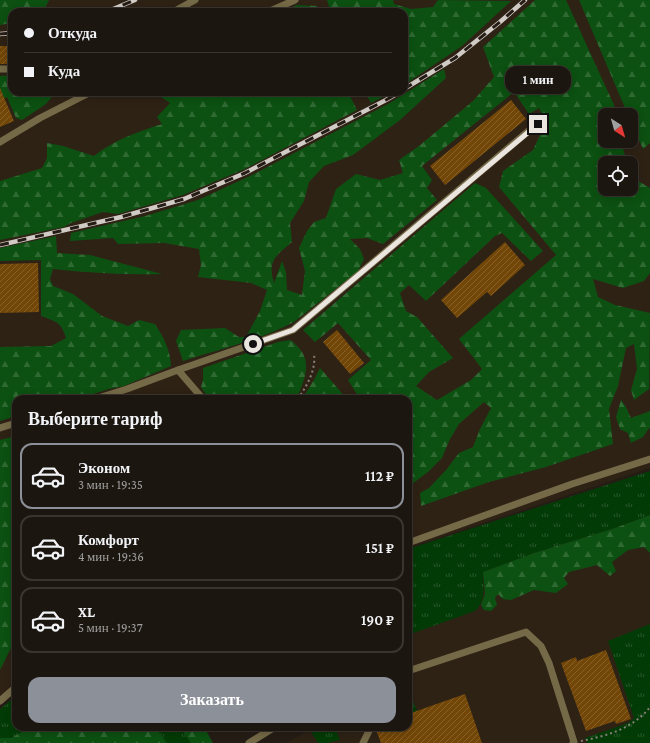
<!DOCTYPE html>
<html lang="ru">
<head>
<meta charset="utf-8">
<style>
	:root { --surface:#1c1610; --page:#29231e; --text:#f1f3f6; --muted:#a09f9f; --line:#3a3530; --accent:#8c9099 }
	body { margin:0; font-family:"Crimson Pro",serif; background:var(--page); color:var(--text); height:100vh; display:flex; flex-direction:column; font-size:15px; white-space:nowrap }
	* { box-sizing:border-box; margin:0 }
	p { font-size:13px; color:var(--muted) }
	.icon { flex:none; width:22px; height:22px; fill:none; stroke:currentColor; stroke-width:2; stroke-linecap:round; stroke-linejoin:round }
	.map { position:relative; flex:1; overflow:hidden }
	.side { position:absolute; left:12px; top:395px; width:400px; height:336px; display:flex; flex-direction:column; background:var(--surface); border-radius:12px; box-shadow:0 2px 10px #0003,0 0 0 1px var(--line) }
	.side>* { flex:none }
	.hud { position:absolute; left:8px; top:8px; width:400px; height:88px; border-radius:12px; box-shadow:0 2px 10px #0003,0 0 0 1px var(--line); display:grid; align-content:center; height:88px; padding:0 16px; background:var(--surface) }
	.needle { width:26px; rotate:143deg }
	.tools { position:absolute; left:598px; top:108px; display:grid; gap:8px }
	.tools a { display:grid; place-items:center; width:40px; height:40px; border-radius:8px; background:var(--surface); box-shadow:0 2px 10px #0003,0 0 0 1px var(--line); font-size:20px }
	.end { position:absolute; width:18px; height:18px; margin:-9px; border:5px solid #ebe5e0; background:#111; box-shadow:0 0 0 2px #111 }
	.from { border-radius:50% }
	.bubble { position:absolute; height:28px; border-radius:12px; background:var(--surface); box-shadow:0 2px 10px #0003,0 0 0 1px var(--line); font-size:13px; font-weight:600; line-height:28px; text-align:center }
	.hud b { display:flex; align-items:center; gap:14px; height:38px; font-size:15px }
	.hud b+b { border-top:1px solid var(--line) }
	.hud i { width:10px; height:10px; background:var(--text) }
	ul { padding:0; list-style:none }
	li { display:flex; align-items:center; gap:12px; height:66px; margin:0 8px 6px; padding:0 8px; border:2px solid var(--line); border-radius:12px }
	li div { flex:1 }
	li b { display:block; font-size:15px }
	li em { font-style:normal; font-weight:600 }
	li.selected { border-color:var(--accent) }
	li>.icon { width:36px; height:36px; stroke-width:1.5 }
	h2 { padding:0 16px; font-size:18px; line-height:48px }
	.action { display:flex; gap:8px; margin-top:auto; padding:8px 16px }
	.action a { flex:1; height:46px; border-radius:12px; background:var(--accent); color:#fff; font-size:16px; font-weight:600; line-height:46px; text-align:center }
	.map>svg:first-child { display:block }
</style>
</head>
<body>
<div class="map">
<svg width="650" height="743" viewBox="0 0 650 743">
	<defs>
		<pattern id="grass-tufts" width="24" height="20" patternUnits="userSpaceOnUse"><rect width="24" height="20" fill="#023b06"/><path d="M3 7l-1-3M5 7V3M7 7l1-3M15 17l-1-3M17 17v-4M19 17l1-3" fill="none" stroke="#27572a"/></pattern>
		<pattern id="forest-firs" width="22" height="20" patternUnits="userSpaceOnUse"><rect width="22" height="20" fill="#0c5111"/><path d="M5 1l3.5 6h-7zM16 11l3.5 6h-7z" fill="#306a33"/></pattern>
		<pattern id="building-hatch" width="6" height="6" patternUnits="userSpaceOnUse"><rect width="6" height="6" fill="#724606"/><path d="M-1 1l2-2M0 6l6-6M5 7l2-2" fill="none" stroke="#86612a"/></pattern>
	</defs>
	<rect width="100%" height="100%" fill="#251d15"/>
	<g fill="#2e2215" fill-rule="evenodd">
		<path d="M0 0H650V468L408 548V399H16V683L0 696ZM12 12H404V92H12ZM605 115H631V141H605ZM605 163H631V189H605Z"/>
		<polygon points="650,522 650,743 286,743 315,727 408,727 408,611"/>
	</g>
	<g fill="url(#grass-tufts)">
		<path d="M650 471V515L615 528 534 553 483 572C483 587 487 600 475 611L408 635V549Z"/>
		<polygon points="650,624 650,743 587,743 585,738 628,723 634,718 608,641"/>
		<polygon points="409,691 417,711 408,714 408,692"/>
		<polygon points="16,696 16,727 31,727 11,738 0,738 0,709"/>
		<polygon points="155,727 180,727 191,743 167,743"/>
		<polygon points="315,727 335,727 340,740 327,743 318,743 310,730"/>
	</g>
	<g fill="url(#forest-firs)">
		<polygon points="0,0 49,0 43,12 12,12 12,23 0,25"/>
		<polygon points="327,0 393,0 394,4 411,9 433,7 438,0 511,1 462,46 404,85 404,12 331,12"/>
		<path d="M535 0H566L614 105 616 115H605V141H621L627 163H605V189H623L627 192 629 189H631V185L635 179 650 188V273L644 281 623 288 593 279 598 297 615 305 650 313 649 389 634 400 631 390 637 369 634 344 626 348 618 386 609 409 613 444 546 467 489 482 421 506 420 493 429 488 446 470 459 453 473 447 480 429 491 408 484 402 459 424 449 441 442 458 428 472 408 487V399H360L348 380 371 360 338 323 315 342 303 330 475 183 486 188 543 251 531 261 502 233 495 236 426 301 409 285 400 293 406 311 417 317 453 358 429 372 416 386 437 400 471 380 482 369 459 339 556 255 499 187 503 171 533 150 546 122 539 108 529 114 514 92 422 166 432 180 427 188 437 200 383 244 367 238 350 239 360 249 364 259 358 271 294 322C260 340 220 349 183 361L176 341 181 330 225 328 239 337H246L260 311 267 290 251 283 198 277 201 265 199 249 164 243 118 244 113 238 70 241 71 233 145 216 198 200 252 175 388 104 444 69 446 78 400 120 353 155 324 166 309 182 304 201 290 223 292 242C276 256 267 260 274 283L282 261 286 272 287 290 302 295 305 271 299 248 307 231 314 222 326 218 336 189 356 174 380 180 403 173 399 160 419 146 473 101 494 77 483 47Z"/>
		<polygon points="579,0 650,0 650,143 643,149 631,122 631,115 628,115"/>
		<polygon points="296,5 317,6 315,12 289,12 289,10"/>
		<polygon points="12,75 12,92 51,92 52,97 46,104 22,120 16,118 7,97 0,100 0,76"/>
		<path d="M154 92H348L357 110 245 169 183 195 118 214 103 212 71 223 64 227 0 240V181L42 168 47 158V143L63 146 94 156C114 140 137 132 162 124L157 117 170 103Z"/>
		<polygon points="365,92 393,92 371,103"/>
		<path d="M56 236 57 253 90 255 162 274C125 275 89 273 53 269L50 279 53 286 73 294 102 316 128 326 139 320 155 324C164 338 170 349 171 366L124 386 109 389 77 399H16V416L0 421V347L51 346 66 338C61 322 57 322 41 316V260L0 261V248Z"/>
		<path d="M290 340C294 342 296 345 299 348 313 364 303 382 297 399H209L201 387 203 380V368L278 342Z"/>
		<polygon points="320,368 347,399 302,399 314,380"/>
		<polygon points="621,400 626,407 631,418 650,411 650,429 649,428 643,437 631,443 628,433 620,429 616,417"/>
		<polygon points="16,436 16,644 13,644 0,670 0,440"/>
		<polygon points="650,515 650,553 644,547 628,550 612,562 616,571 610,576 597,565 569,572 564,578 568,584 556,593 534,590 511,600 503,599 498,594 495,598 497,605 491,611 484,610 481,605 485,594 483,572 534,553 615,528"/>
		<polygon points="31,727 155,727 167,743 0,743 0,738 11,738"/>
		<polygon points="180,727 204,727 213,743 191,743"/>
	</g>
	<g fill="url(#building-hatch)">
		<rect x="0" y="46" width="12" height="18"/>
		<polygon points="0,88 14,121 0,127"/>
		<polygon points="511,100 526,119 445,185 430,166"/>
		<polygon points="505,242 525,265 491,296 487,292 457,318 441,300"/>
		<polygon points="38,263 39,312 0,313 0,264"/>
		<polygon points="337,330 364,363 350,374 323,342"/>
		<polygon points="606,650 631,719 616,724 615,721 586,731 561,663 576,657 577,661"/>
		<polygon points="465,694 482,743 381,743 375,727 408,727 408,714"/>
	</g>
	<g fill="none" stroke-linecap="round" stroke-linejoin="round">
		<g stroke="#88817b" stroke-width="2" stroke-dasharray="2 3" stroke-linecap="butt">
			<path d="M298 399C307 385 316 371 314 354"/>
			<path d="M581 741C607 736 634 728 650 707"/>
		</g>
		<g stroke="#756a47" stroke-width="7">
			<polyline points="173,12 195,0"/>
			<polyline points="268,12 295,0"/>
			<polyline points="0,69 12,69"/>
			<polyline points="0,142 40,118 91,92"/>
			<polyline points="178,370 293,330 538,123"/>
			<polyline points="95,399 127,389 178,370 203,399"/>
			<polyline points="0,428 16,423"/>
			<polyline points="408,543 572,484 650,459"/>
			<polyline points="408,671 526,632 541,646 549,663 574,742 573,743"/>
			<polyline points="0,701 16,687"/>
			<polyline points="249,743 275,727"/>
			<polyline points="363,743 369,731 368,727"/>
		</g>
		<g stroke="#d1cbc6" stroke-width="4.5">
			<g id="rail">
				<polyline points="106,12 135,0"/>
				<polyline points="0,34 12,33"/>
				<polyline points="404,89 455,58 500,22 525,0"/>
				<polyline points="0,245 121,217 184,199 245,173 386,100 400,92"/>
			</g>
		</g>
		<use href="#rail" stroke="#251d15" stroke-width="3" stroke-dasharray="9" stroke-linecap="butt"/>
	</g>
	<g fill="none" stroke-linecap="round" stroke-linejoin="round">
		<polyline stroke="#ebe5e0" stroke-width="5" points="253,344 293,330 538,124"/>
	</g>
</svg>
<div class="tools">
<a><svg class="needle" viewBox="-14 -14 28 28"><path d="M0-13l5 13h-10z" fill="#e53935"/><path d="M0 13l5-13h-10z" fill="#a09f9f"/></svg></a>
<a><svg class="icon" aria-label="locate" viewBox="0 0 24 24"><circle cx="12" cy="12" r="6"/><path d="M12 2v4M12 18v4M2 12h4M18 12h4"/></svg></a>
</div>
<i class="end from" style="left:253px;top:344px"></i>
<i class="end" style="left:538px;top:124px"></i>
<div class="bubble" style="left:505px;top:66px;width:66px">1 мин</div>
<div class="hud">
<b><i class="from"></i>Откуда</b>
<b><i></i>Куда</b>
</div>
<section class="side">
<h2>Выберите тариф</h2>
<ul>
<li class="selected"><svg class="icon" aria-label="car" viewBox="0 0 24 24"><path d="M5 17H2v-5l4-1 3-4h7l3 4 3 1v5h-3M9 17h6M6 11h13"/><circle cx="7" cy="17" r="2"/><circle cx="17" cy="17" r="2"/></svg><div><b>Эконом</b><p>3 мин · 19:35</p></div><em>112 ₽</em></li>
<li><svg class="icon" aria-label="car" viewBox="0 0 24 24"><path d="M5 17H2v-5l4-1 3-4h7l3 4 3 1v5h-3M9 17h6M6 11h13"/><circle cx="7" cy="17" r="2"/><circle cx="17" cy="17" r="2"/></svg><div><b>Комфорт</b><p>4 мин · 19:36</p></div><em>151 ₽</em></li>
<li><svg class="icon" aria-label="car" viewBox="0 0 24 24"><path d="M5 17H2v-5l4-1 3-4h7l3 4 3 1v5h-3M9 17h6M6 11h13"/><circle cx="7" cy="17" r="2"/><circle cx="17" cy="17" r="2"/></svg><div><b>XL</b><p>5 мин · 19:37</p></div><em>190 ₽</em></li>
</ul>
<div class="action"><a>Заказать</a></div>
</section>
</div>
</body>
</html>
